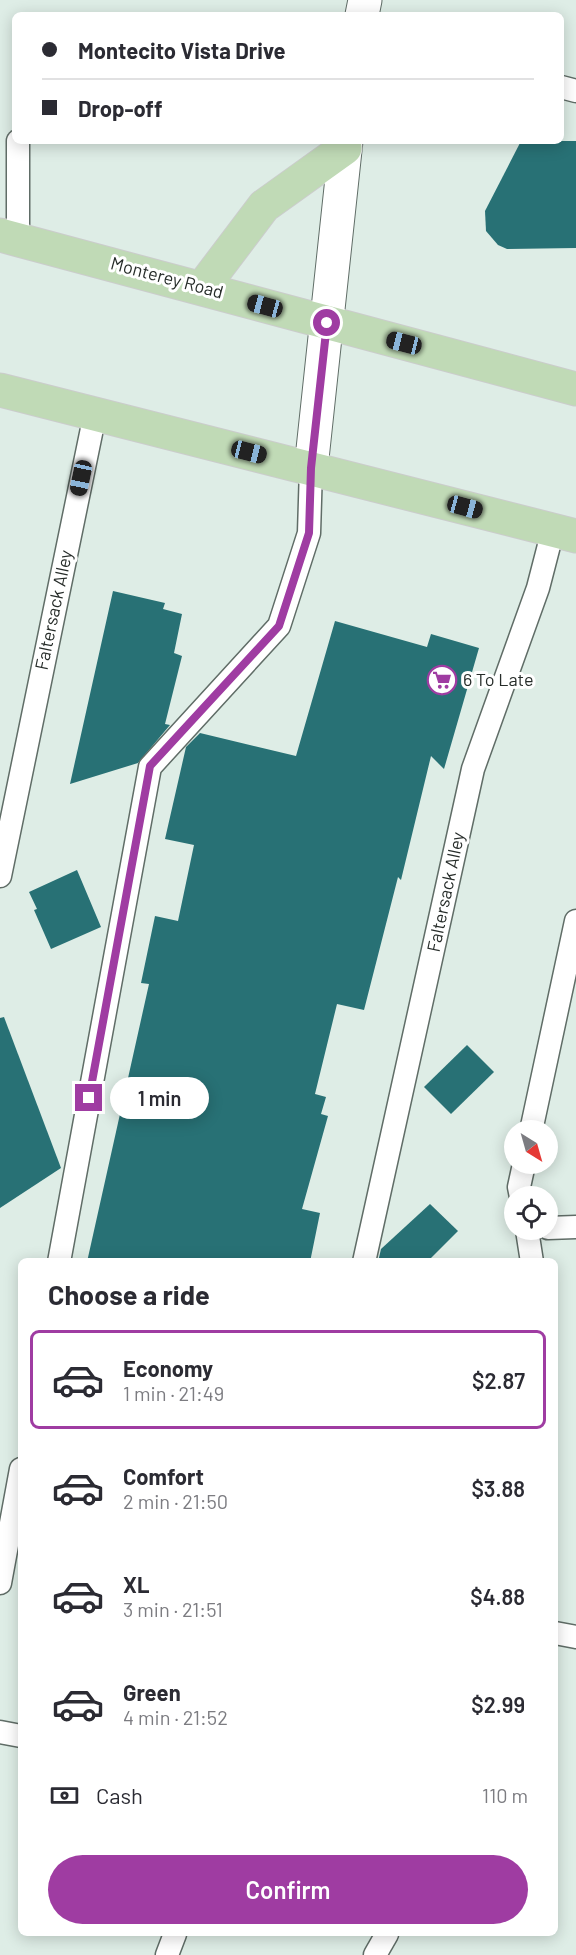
<!DOCTYPE html>
<html lang="en">
<head>
<meta charset="utf-8">
<style>
	:root { --surface:#fff; --page:#f7f7f7; --text:#2b2b33; --muted:#7c7c81; --line:#e1e1e2; --accent:#9f3ca2 }
	body { margin:0; font-family:Barlow,sans-serif; background:var(--page); color:var(--text); height:100vh; display:flex; flex-direction:column; font-size:22px; white-space:nowrap }
	* { box-sizing:border-box; margin:0 }
	p { font-size:20px; color:var(--muted) }
	.icon { flex:none; width:33px; height:33px; fill:none; stroke:currentColor; stroke-width:2; stroke-linecap:round; stroke-linejoin:round }
	.map { position:relative; flex:1; overflow:hidden }
	.sheet { position:absolute; left:18px; top:1258px; width:540px; height:678px; display:flex; flex-direction:column; background:var(--surface); border-radius:9px; box-shadow:0 3px 15px #0003 }
	.sheet>* { flex:none }
	.hud { position:absolute; left:12px; top:12px; width:552px; height:132px; border-radius:9px; box-shadow:0 3px 15px #0003; display:grid; align-content:center; height:132px; padding:0 30px; background:var(--surface) }
	.needle { width:39px; rotate:143deg }
	.buttons { position:absolute; left:504px; top:1120px; display:grid; gap:12px }
	.buttons a { display:grid; place-items:center; width:54px; height:54px; border-radius:50%; background:var(--surface); box-shadow:0 3px 15px #0003; font-size:30px }
	.end { position:absolute; width:27px; height:27px; margin:-14px; border:8px solid #9f3ca2; background:#fff; box-shadow:0 0 0 3px #fff }
	.from { border-radius:50% }
	.bubble { position:absolute; height:42px; border-radius:21px; background:var(--surface); box-shadow:0 3px 15px #0003; font-size:20px; font-weight:600; line-height:42px; text-align:center }
	.car { position:absolute; width:18px; height:36px; margin:-18px -9px; border-radius:8px; box-shadow:0 0 4px 2px #0007; background:linear-gradient(#222 24%,#8ab4d8 0 40%,#222 0 76%,#8ab4d8 0 86%,#222 0) }
	.hud b { display:flex; align-items:center; gap:21px; height:57px; font-size:22px }
	.hud b+b { border-top:2px solid var(--line) }
	.hud i { width:15px; height:15px; background:var(--text) }
	ul { padding:0; list-style:none }
	li { display:flex; align-items:center; gap:18px; height:99px; margin:0 12px 9px; padding:0 18px; border:3px solid transparent; border-radius:9px }
	li div { flex:1 }
	li b { display:block; font-size:22px }
	li em { font-style:normal; font-weight:600 }
	li.on { border-color:var(--accent) }
	li>.icon { width:54px; height:54px; stroke-width:1.5 }
	h2 { padding:0 30px; font-size:27px; line-height:72px }
	.pay { display:flex; align-items:center; gap:15px; height:66px; padding:0 30px; font-size:22px }
	.pay p { margin-inline-start:auto }
	.action { display:flex; gap:12px; margin-top:auto; padding:12px 30px }
	.action a { flex:1; height:69px; border-radius:36px; background:var(--accent); color:#fff; font-size:24px; font-weight:600; line-height:69px; text-align:center }
	.map>svg:first-child { display:block }
</style>
</head>
<body>
<div class="map">
<svg width="576" height="1955" viewBox="0 0 576 1955">
	<rect width="100%" height="100%" fill="#deede6"/>
	<g fill="#287175">
		<polygon points="521,141 576,141 576,248 507,249 498,245 486,231 485,211"/>
		<polygon points="113,591 165,603 163,609 182,614 174,653 182,656 165,724 170,725 138,763 70,784"/>
		<polygon points="335,621 427,647 431,634 479,648 444,769 431,756 401,880 398,877 364,1010 337,1004 315,1094 326,1097 321,1114 328,1116 302,1209 320,1213 310,1262 87,1262 149,984 141,983 155,916 178,921 194,845 165,839 186,747 200,733 296,756"/>
		<polygon points="77,870 101,927 51,949 34,910 37,909 29,892"/>
		<polygon points="4,1017 61,1168 0,1208 0,1018"/>
		<polygon points="467,1045 494,1072 451,1114 424,1087"/>
		<polygon points="430,1204 458,1231 427,1262 378,1262 381,1249"/>
	</g>
	<g fill="none" stroke-linecap="round" stroke-linejoin="round">
		<g stroke="#606d67" stroke-width="25">
			<g id="service">
				<polyline points="561,87 576,91"/>
				<polyline points="18,141 18,239"/>
				<polyline points="0,876 95,414"/>
				<polyline points="531,1131 576,921"/>
				<polyline points="521,1197 519,1187 524,1164"/>
				<polyline points="548,1228 576,1227"/>
				<polyline points="527,1230 532,1262"/>
				<polyline points="59,1262 150,767 279,626 309,533 311,468"/>
				<polyline points="364,1262 473,769 538,588 553,530"/>
				<polyline points="0,1583 21,1469"/>
				<polyline points="555,1633 576,1637"/>
				<polyline points="0,1732 21,1736"/>
				<polyline points="167,1955 175,1934"/>
				<polyline points="375,1955 387,1934"/>
			</g>
		</g>
		<g stroke="#606d67" stroke-width="35">
			<g id="minor">
				<polyline points="362,15 365,0"/>
				<polyline points="311,468 346,141"/>
			</g>
		</g>
		<g stroke="#cbcccc" stroke-width="35">
			<g id="primary">
				<polyline points="0,235 576,389"/>
				<polyline points="202,288 264,206 345,148"/>
				<polyline points="0,390 576,536"/>
			</g>
		</g>
		<use href="#service" stroke="#fff" stroke-width="22"/>
		<use href="#minor" stroke="#fff" stroke-width="33"/>
		<use href="#primary" stroke="#c0dab6" stroke-width="33"/>
	</g>
	<g fill="none" stroke-linecap="round" stroke-linejoin="round">
		<polyline stroke="#9f3ca2" stroke-width="8" points="89,1098 150,766 279,626 309,533 311,468 327,323"/>
	</g>
	<defs>
		<g id="supermarket-ring" transform="scale(1.5)"><circle r="9.5" fill="#fff" stroke="#9f3ca2" stroke-width="1.5"/><path d="M-6-5.5h2.5l.6 2H6L4.5 2H-2.5L-4.4-4H-6ZM-1.5 3.2a1.3 1.3 0 1 0 .1 0ZM3 3.2a1.3 1.3 0 1 0 .1 0Z" fill="#9f3ca2"/></g>
	</defs>
	<g fill-rule="evenodd">
		<use href="#supermarket-ring" x="442" y="680"/>
	</g>
	<g text-anchor="middle" stroke-width="6" stroke-linejoin="round" paint-order="stroke">
		<g font-size="18" fill="#262c29" stroke="#fff">
			<text transform="translate(167 278) rotate(15)" y="6">Monterey Road</text>
			<text transform="translate(54 610) rotate(-78)" y="6">Faltersack Alley</text>
			<text transform="translate(446 892) rotate(-78)" y="6">Faltersack Alley</text>
		</g>
		<g font-size="18" fill="#262c29" stroke="#fff" text-anchor="start">
			<text x="463" y="686">6 To Late</text>
		</g>
	</g>
</svg>
<div class="buttons">
<a><svg class="needle" viewBox="-14 -14 28 28"><path d="M0-13l5 13h-10z" fill="#e53935"/><path d="M0 13l5-13h-10z" fill="#7c7c81"/></svg></a>
<a><svg class="icon" aria-label="locate" viewBox="0 0 24 24"><circle cx="12" cy="12" r="6"/><path d="M12 2v4M12 18v4M2 12h4M18 12h4"/></svg></a>
</div>
<i class="end from" style="left:327px;top:323px"></i>
<i class="end" style="left:89px;top:1098px"></i>
<div class="bubble" style="left:110px;top:1077px;width:99px">1 min</div>
<i class="car" style="left:265px;top:306px;rotate:285deg"></i>
<i class="car" style="left:404px;top:343px;rotate:284deg"></i>
<i class="car" style="left:249px;top:452px;rotate:104deg"></i>
<i class="car" style="left:81px;top:478px;rotate:192deg"></i>
<i class="car" style="left:465px;top:507px;rotate:105deg"></i>
<div class="hud">
<b><i class="from"></i>Montecito Vista Drive</b>
<b><i></i>Drop-off</b>
</div>
<section class="sheet">
<h2>Choose a ride</h2>
<ul>
<li class="on"><svg class="icon" aria-label="car" viewBox="0 0 24 24"><path d="M5 17H2v-5l4-1 3-4h7l3 4 3 1v5h-3M9 17h6M6 11h13"/><circle cx="7" cy="17" r="2"/><circle cx="17" cy="17" r="2"/></svg><div><b>Economy</b><p>1 min · 21:49</p></div><em>$2.87</em></li>
<li><svg class="icon" aria-label="car" viewBox="0 0 24 24"><path d="M5 17H2v-5l4-1 3-4h7l3 4 3 1v5h-3M9 17h6M6 11h13"/><circle cx="7" cy="17" r="2"/><circle cx="17" cy="17" r="2"/></svg><div><b>Comfort</b><p>2 min · 21:50</p></div><em>$3.88</em></li>
<li><svg class="icon" aria-label="car" viewBox="0 0 24 24"><path d="M5 17H2v-5l4-1 3-4h7l3 4 3 1v5h-3M9 17h6M6 11h13"/><circle cx="7" cy="17" r="2"/><circle cx="17" cy="17" r="2"/></svg><div><b>XL</b><p>3 min · 21:51</p></div><em>$4.88</em></li>
<li><svg class="icon" aria-label="car" viewBox="0 0 24 24"><path d="M5 17H2v-5l4-1 3-4h7l3 4 3 1v5h-3M9 17h6M6 11h13"/><circle cx="7" cy="17" r="2"/><circle cx="17" cy="17" r="2"/></svg><div><b>Green</b><p>4 min · 21:52</p></div><em>$2.99</em></li>
</ul>
<div class="pay"><svg class="icon" aria-label="cash" viewBox="0 0 24 24"><path d="M3 7h18v10H3z"/><circle cx="12" cy="12" r="2"/></svg>Cash<p>110 m</p></div>
<div class="action"><a>Confirm</a></div>
</section>
</div>
</body>
</html>
